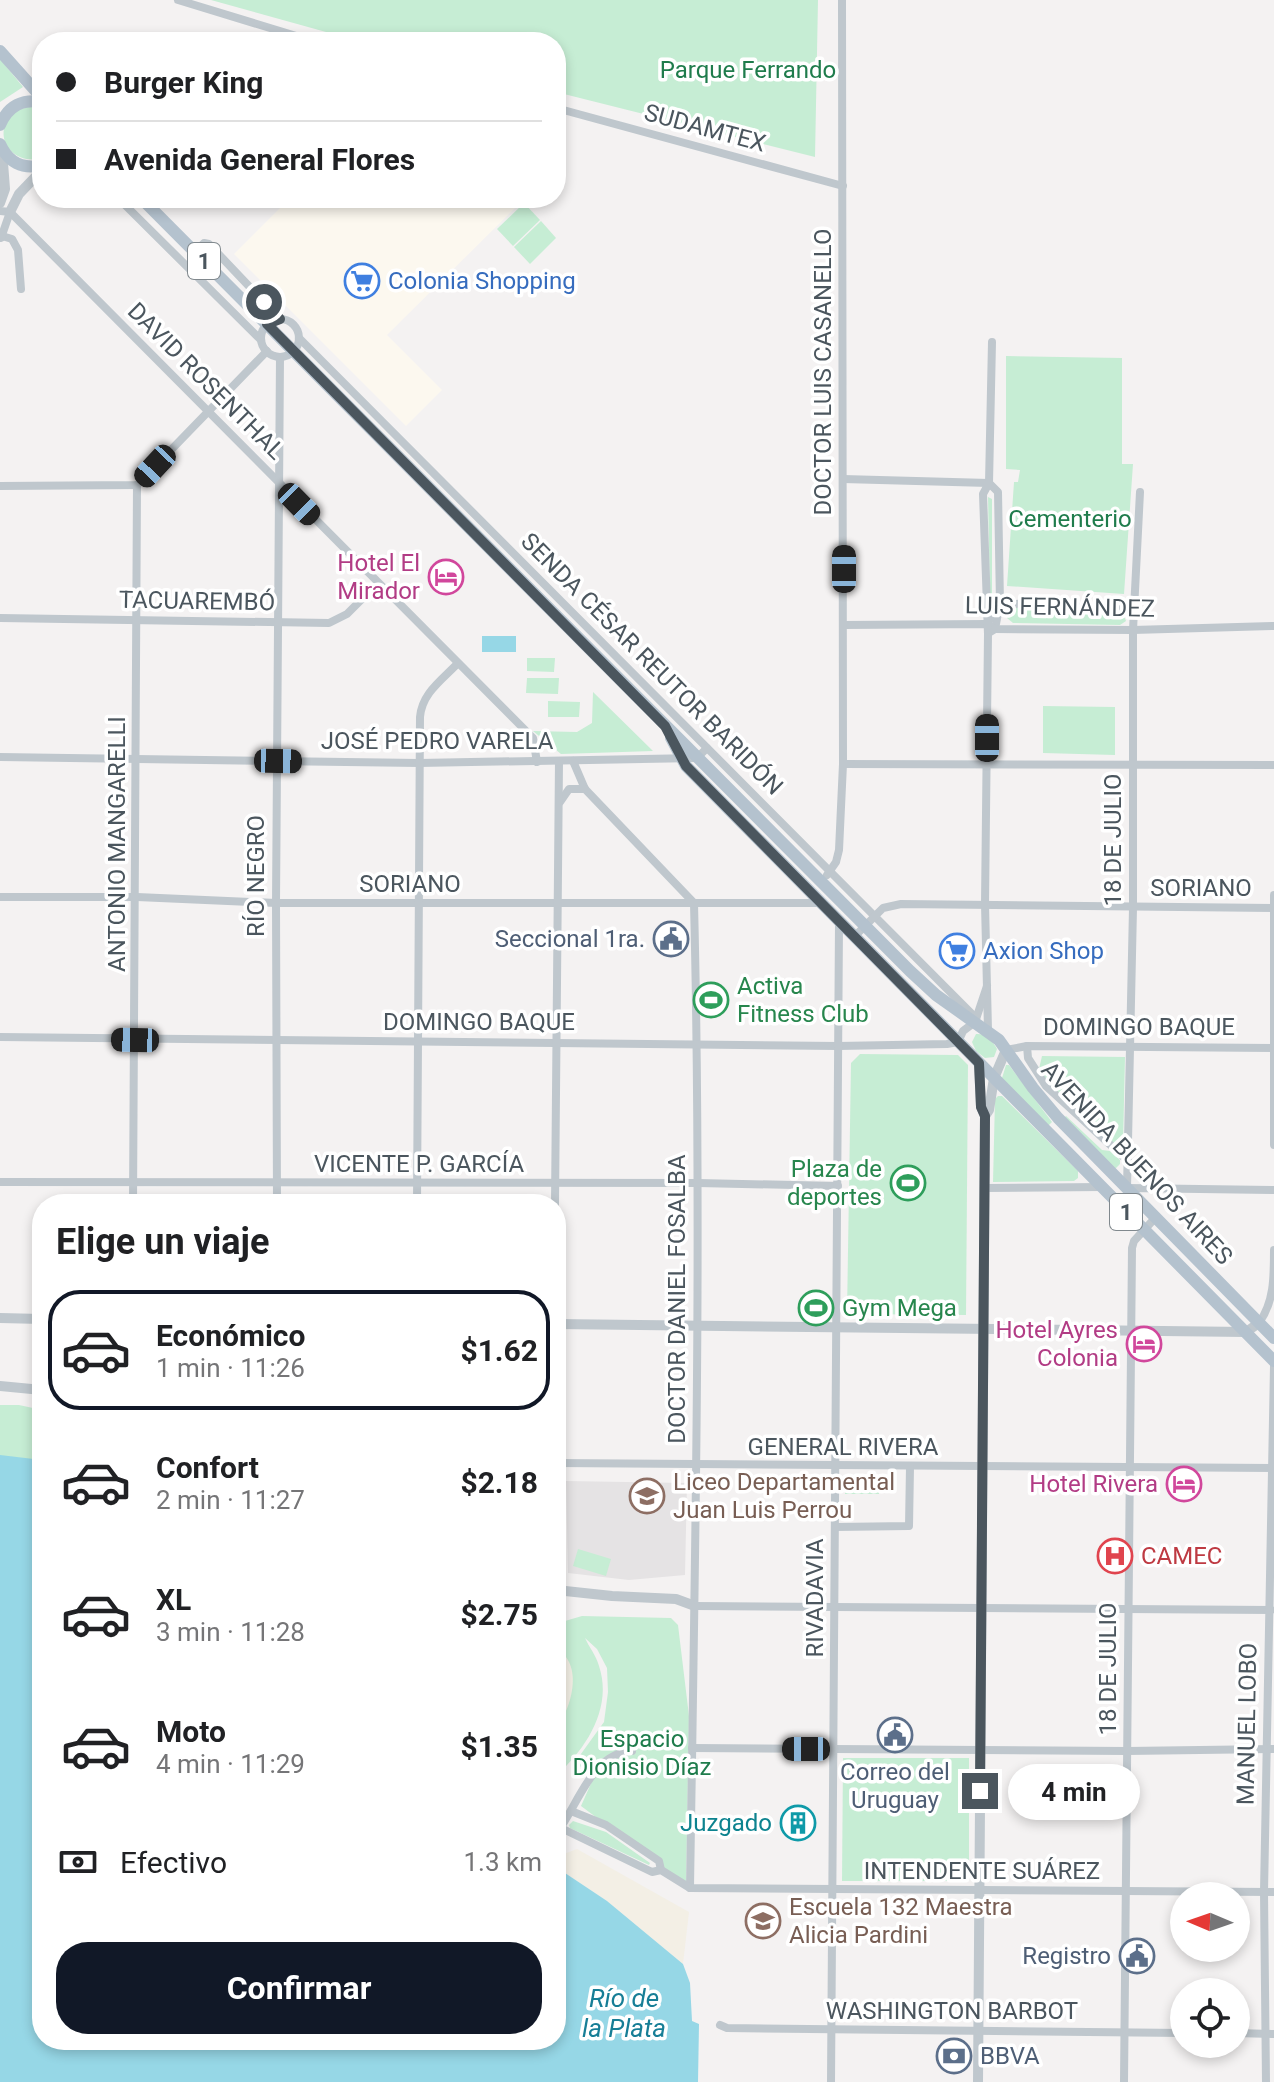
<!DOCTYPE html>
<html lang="es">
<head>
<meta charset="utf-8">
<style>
	:root { --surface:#fff; --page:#f2f2f2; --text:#202124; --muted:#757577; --line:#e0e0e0; --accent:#111827 }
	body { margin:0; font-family:Roboto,sans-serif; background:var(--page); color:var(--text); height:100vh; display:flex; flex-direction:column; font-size:30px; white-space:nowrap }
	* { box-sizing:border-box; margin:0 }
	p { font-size:26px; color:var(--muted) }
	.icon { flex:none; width:44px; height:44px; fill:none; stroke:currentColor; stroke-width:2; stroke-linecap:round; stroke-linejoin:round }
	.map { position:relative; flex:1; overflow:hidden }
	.panel { position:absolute; left:32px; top:1194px; width:534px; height:856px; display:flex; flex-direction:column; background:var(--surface); border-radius:32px; box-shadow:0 4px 12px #0003 }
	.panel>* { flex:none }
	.guide { position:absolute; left:32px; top:32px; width:534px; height:176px; border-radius:32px; box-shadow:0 4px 12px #0003; display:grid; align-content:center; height:176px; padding:0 24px; background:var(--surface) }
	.needle { width:52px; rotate:272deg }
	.fabs { position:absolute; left:1170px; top:1882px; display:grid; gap:16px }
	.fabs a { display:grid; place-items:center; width:80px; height:80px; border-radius:50%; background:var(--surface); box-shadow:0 4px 12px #0003; font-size:40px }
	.end { position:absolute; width:36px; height:36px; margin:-18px; border:10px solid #4b565e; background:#fff; box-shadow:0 0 0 4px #fff }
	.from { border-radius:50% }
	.bubble { position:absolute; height:56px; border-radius:28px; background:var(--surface); box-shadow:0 4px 12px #0003; font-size:26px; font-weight:700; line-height:56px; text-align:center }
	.car { position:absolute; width:24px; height:48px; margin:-24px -12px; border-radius:10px; box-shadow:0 0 6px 2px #0007; background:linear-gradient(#222 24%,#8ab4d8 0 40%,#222 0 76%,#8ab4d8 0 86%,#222 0) }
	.guide b { display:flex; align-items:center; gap:28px; height:76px; font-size:30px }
	.guide b+b { border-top:2px solid var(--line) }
	.guide i { width:20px; height:20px; background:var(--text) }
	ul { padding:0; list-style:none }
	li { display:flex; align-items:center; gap:24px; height:120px; margin:0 16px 12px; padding:0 8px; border:4px solid transparent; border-radius:32px }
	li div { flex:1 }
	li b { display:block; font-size:30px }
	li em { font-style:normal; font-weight:700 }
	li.on { border-color:var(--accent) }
	li>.icon { width:72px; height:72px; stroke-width:1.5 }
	h2 { padding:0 24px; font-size:36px; line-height:96px }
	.pay { display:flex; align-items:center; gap:20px; height:88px; padding:0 24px; font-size:30px }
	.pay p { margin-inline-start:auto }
	.primary-button { display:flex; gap:16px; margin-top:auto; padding:16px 24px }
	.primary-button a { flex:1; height:92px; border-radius:32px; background:var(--accent); color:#fff; font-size:32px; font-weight:700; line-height:92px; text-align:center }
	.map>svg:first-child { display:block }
</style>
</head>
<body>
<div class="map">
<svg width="1274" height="2082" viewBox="0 0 1274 2082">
	<rect width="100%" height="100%" fill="#f4f2f2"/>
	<polygon fill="#fcf8ef" points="290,198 524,199 387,335 442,390 406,426 234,254"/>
	<polygon fill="#e5e3e4" points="566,1481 687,1483 685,1575 629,1580 568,1573"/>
	<g fill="#c6edd4">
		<polygon points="211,0 818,0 815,157 556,92 556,42 362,42"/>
		<polygon points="0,59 23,87 0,102"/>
		<path d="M32 106 42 108V158C23 164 0 151 4 128 5 122 11 116 15 111Z"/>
		<polygon points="524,203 540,220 513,246 497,229"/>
		<polygon points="541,221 556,238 530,264 514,247"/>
		<polygon points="1006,356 1122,358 1122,464 1133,464 1124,594 1007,586 1014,482 1018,482 1020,470 1006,469"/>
		<polygon points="988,497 992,499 992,596 990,594"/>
		<polygon points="1014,607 1120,614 1124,616 1126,621 1120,625 1013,623 1007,618 1007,612"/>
		<polygon points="527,658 555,658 554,672 527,671"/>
		<polygon points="527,678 559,678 558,694 526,693"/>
		<polygon points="593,692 653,751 561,754 533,731 577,732 592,723"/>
		<polygon points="548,701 580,702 579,717 548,717"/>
		<polygon points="1043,706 1115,707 1115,755 1043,753"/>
		<path d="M976 1034C985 1033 993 1041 997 1049L994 1057 985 1058 976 1051 972 1042Z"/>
		<polygon points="860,1054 958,1055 968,1065 966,1315 847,1314 851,1063"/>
		<polygon points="1042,1056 1125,1057 1123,1145 1116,1148 1049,1083 1039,1069"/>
		<polygon points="1006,1065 1009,1065 1052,1122 1048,1126 1002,1078"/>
		<polygon points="998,1096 1002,1096 1078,1171 1078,1178 1074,1181 993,1182 995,1099"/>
		<polygon points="1066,1116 1102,1150 1110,1151 1120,1160 1120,1164 1115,1169 1064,1118"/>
		<polygon points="0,1405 19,1405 42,1410 42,1655 0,1620"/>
		<polygon points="849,1476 879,1476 879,1494 845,1494 845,1479"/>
		<polygon points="578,1549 611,1559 606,1576 573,1566"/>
		<path d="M582 1616 671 1618 678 1625 689 1716 686 1884 581 1806 597 1770 573 1765 604 1722 608 1692 607 1668 597 1649 585 1638C589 1647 596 1655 599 1666 613 1708 586 1749 556 1776V1619L565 1621Z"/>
		<polygon points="843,1758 969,1758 969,1881 842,1881"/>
		<polygon points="573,1821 606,1832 650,1863 649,1865 570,1828 569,1825"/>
	</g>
	<g fill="#f3efe5">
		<path d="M556 1649C584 1663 572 1708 556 1728Z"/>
		<polygon points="577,1849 689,1912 683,1964 607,1901 556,1867 556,1857"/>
	</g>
	<g fill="#96d7e6">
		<rect x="482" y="636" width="34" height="16"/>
		<polygon points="0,1455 42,1460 42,2040 556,2040 556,1867 607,1901 683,1964 690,1983 692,2021 699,2024 698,2082 0,2082"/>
	</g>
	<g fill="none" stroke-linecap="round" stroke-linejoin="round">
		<g stroke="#bfc7cd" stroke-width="8">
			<polyline points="178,0 316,42"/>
			<polyline points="556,108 843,186"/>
			<polyline points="118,198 261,340"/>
			<polyline points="0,211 10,212 533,738 537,762"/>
			<polyline points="2,236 12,239 18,250 21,289"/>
			<polyline points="1,238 10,212"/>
			<polyline points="195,252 204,243 209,244 280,319"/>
			<circle cx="280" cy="338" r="19"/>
			<polyline points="299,338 976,1018"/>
			<polyline points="843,479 989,483"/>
			<polyline points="989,483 998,492 1000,603 995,629 990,632"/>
			<polyline points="0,486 137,485 267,351"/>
			<polyline points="0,618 329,623 347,614 378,583"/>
			<polyline points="987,624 1000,603 1133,610"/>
			<polyline points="844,625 986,624 995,629 1133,630 1274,626"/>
			<polyline points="0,757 419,763 697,758 707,748"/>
			<path d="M573 761 585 789 694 903C702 1231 695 1560 690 1888"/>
			<polyline points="843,764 1274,765"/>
			<polyline points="560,802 569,789 585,789"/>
			<polyline points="827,875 836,862 839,850 843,764 842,0"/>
			<polyline points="1274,895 1274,1145"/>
			<polyline points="0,897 137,897 276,903 819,903"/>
			<polyline points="854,937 883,908 901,904 1274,908"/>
			<polyline points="988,1030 985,904 988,634 983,494 989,483 992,342"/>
			<polyline points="0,1037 838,1046 947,1044 958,1042 963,1031 975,1022 987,986"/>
			<polyline points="1027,1046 1028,1058 1046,1086 1128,1161"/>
			<polyline points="1006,1050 1027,1046 1273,1048"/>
			<polyline points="0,1182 698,1183 838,1186"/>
			<polyline points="985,1188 1102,1187"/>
			<polyline points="1127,1188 1133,908 1133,630 1140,492"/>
			<polyline points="1127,1188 1274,1190"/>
			<polyline points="133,1204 137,485"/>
			<polyline points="277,1204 276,903 280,357"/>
			<path d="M417 1204 420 717C422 693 442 680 457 664"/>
			<polyline points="555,1204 559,761"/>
			<path d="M1259 1323C1274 1302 1274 1278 1274 1250"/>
			<polyline points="556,1463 1274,1468"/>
			<polyline points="556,1471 556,1590"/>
			<polyline points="836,1527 909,1526 910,1467"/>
			<polyline points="695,1606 1271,1610"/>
			<polyline points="692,1748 1127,1751 1274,1749"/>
			<polyline points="571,1811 606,1825 659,1861 661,1870"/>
			<polyline points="561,1828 652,1872 661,1870 690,1888 1274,1892"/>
			<path d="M556 1834C578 1806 591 1753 632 1751"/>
			<polyline points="720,2025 727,2028 1184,2033"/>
			<polyline points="1236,2033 1274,2034"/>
			<polyline points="831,2082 839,923"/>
			<polyline points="1124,2082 1132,1248 1134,1241 1156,1217"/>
			<polyline points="1266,2082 1264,1892 1274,1366"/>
		</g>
		<g stroke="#bfc7cd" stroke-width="10">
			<polyline points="0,203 5,189 2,150"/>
			<polyline points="10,212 19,194 42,170"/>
			<polyline points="985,1116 989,1110 994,1078 1006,1050"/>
			<polyline points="0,1318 42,1319"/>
			<polyline points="556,1324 1246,1332 1259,1323"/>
			<polyline points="0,1386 42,1390"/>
			<polyline points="556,1590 612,1596 676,1599 695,1606"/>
			<polyline points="978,2082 985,1116 981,1107 979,1063"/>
		</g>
		<g stroke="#b4c2ce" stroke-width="12">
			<polyline points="0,51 42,98"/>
			<path d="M0 125C8 106 22 99 42 102"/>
			<path d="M0 144C8 162 22 170 42 165"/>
			<polyline points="141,198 910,971 936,995 999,1040 1033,1088 1058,1118 1274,1338"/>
			<polyline points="671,738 686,766 1274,1361"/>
		</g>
	</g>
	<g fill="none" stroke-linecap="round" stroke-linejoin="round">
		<polyline stroke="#4b565e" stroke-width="10" points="264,302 280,319 267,324 665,726 686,766 979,1063 981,1107 985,1116 980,1791"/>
	</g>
	<defs>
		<g id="supermarket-ring" transform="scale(1.8)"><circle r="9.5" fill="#fff" stroke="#3f7fe0" stroke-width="1.5"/><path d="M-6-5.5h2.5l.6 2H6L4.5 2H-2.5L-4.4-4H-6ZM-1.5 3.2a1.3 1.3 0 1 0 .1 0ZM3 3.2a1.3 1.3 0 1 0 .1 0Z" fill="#3f7fe0"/></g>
		<g id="hotel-ring" transform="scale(1.8)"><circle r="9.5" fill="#fff" stroke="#d1479c" stroke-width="1.5"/><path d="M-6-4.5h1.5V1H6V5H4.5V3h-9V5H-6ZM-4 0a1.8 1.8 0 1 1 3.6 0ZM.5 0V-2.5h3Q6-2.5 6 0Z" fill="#d1479c"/></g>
		<g id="civic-ring" transform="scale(1.8)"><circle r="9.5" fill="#fff" stroke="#5c6f8a" stroke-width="1.5"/><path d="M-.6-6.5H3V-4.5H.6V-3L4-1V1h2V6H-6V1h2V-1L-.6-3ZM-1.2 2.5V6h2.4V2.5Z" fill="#5c6f8a"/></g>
		<g id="stadium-ring" transform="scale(1.8)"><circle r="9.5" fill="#fff" stroke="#2e9e5b" stroke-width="1.5"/><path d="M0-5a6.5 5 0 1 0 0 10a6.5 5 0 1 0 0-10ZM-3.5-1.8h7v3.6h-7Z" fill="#2e9e5b"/></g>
		<g id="school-ring" transform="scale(1.8)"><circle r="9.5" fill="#fff" stroke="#8d6e63" stroke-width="1.5"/><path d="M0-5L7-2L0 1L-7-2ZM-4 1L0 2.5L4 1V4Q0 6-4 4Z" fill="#8d6e63"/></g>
		<g id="hospital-ring" transform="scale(1.8)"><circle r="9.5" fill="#fff" stroke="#e0444e" stroke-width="1.5"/><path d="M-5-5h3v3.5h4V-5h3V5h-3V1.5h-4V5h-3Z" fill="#e0444e"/></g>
		<g id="building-ring" transform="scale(1.8)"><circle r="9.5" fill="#fff" stroke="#0f9aa8" stroke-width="1.5"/><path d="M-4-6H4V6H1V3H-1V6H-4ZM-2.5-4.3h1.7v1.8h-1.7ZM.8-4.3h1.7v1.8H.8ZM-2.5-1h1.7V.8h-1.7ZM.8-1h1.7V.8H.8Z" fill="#0f9aa8"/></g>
		<g id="bank-ring" transform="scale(1.8)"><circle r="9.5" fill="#fff" stroke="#5c6f8a" stroke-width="1.5"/><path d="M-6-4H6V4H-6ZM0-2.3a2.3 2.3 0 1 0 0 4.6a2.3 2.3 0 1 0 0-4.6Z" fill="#5c6f8a"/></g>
	</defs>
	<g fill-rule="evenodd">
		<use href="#supermarket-ring" x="362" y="281"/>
		<use href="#hotel-ring" x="446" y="577"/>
		<use href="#civic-ring" x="671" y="939"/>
		<use href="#supermarket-ring" x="957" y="951"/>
		<use href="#stadium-ring" x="711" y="1000"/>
		<use href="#stadium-ring" x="908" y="1183"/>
		<use href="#stadium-ring" x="816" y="1308"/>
		<use href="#hotel-ring" x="1144" y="1344"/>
		<use href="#hotel-ring" x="1184" y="1484"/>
		<use href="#school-ring" x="647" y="1496"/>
		<use href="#hospital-ring" x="1115" y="1556"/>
		<use href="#civic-ring" x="895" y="1735"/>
		<use href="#building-ring" x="798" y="1823"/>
		<use href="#school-ring" x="763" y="1921"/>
		<use href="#civic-ring" x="1137" y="1956"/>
		<use href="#bank-ring" x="954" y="2056"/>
	</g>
	<g text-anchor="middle" stroke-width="7" stroke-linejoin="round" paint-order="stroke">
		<g fill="#fff" stroke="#81898e" stroke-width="2">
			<rect x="188" y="243" width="32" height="36" rx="6"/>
			<rect x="1110" y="1194" width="32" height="36" rx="6"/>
		</g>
		<g font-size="22" font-weight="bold" fill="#4b565e">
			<text x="204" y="269">1</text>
			<text x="1126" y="1220">1</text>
		</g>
		<g font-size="24" fill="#1f7c4c" stroke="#fff">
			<text x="748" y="78">Parque Ferrando</text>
			<text x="1070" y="527">Cementerio</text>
			<text x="642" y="1747">Espacio<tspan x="642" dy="28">Dionisio Díaz</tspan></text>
		</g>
		<g font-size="24" fill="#4b565e" stroke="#fff">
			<text transform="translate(705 128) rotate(15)" y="8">SUDAMTEX</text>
			<text transform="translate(823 372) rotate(-90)" y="8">DOCTOR LUIS CASANELLO</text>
			<text transform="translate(206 381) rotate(45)" y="8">DAVID ROSENTHAL</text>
			<text transform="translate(197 601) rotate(1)" y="8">TACUAREMBÓ</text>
			<text transform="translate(1060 607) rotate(1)" y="8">LUIS FERNÁNDEZ</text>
			<text transform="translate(652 664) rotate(45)" y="8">SENDA CÉSAR REUTOR BARIDÓN</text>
			<text x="437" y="749">JOSÉ PEDRO VARELA</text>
			<text transform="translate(1113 840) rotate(-90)" y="8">18 DE JULIO</text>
			<text transform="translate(117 844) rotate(-90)" y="8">ANTONIO MANGARELLI</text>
			<text transform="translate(256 876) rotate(-90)" y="8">RÍO NEGRO</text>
			<text x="410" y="892">SORIANO</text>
			<text x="1201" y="896">SORIANO</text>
			<text x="479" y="1030">DOMINGO BAQUE</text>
			<text x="1139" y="1035">DOMINGO BAQUE</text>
			<text transform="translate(1137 1163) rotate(47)" y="8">AVENIDA BUENOS AIRES</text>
			<text x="419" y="1172">VICENTE P. GARCÍA</text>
			<text transform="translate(677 1299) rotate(-90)" y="8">DOCTOR DANIEL FOSALBA</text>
			<text x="843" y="1455">GENERAL RIVERA</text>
			<text transform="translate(815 1598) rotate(-90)" y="8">RIVADAVIA</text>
			<text transform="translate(1108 1669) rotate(-90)" y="8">18 DE JULIO</text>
			<text transform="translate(1247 1724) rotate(-89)" y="8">MANUEL LOBO</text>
			<text x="982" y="1879">INTENDENTE SUÁREZ</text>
			<text x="952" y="2019">WASHINGTON BARBOT</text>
		</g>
		<g font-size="24" fill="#366cbe" stroke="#fff" text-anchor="start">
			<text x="388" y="289">Colonia Shopping</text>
			<text x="983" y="959">Axion Shop</text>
		</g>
		<g font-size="24" fill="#b23c85" stroke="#fff" text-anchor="end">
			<text x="420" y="571">Hotel El<tspan x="420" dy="28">Mirador</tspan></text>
			<text x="1118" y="1338">Hotel Ayres<tspan x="1118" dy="28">Colonia</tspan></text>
			<text x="1158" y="1492">Hotel Rivera</text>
		</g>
		<g font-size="24" fill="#4e5e75" stroke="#fff" text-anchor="end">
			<text x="645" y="947">Seccional 1ra.</text>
			<text x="895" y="1780" text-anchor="middle">Correo del<tspan x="895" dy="28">Uruguay</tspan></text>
			<text x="1111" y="1964">Registro</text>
			<text x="980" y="2064" text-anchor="start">BBVA</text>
		</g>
		<g font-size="24" fill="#27864d" stroke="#fff" text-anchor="start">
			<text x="737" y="994">Activa<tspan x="737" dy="28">Fitness Club</tspan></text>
			<text x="882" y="1177" text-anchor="end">Plaza de<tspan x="882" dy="28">deportes</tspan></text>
			<text x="842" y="1316">Gym Mega</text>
		</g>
		<g font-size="24" fill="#785e54" stroke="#fff" text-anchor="start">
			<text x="673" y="1490">Liceo Departamental<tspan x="673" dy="28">Juan Luis Perrou</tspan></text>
			<text x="789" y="1915">Escuela 132 Maestra<tspan x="789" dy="28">Alicia Pardini</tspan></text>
		</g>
		<g font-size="24" fill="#be3a42" stroke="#fff" text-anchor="start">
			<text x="1141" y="1564">CAMEC</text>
		</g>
		<g font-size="24" fill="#0d838f" stroke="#fff" text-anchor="end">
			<text x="772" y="1831">Juzgado</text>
		</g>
		<g font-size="26" font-style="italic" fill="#177e96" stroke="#fff">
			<text x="624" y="2007">Río de<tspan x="624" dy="30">la Plata</tspan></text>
		</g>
	</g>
</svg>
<div class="fabs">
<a><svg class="needle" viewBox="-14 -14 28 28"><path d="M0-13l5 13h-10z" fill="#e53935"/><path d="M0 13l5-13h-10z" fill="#757577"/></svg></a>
<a><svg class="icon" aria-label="locate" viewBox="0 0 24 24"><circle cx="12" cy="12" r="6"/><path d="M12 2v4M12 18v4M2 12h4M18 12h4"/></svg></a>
</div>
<i class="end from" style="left:264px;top:302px"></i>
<i class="end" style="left:980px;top:1791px"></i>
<div class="bubble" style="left:1008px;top:1764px;width:132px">4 min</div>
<i class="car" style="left:155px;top:466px;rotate:223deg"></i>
<i class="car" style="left:299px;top:504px;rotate:135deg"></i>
<i class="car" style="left:844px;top:569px;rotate:0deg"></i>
<i class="car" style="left:987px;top:738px;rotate:0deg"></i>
<i class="car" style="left:278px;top:761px;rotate:91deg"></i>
<i class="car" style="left:135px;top:1040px;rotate:271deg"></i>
<i class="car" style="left:806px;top:1749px;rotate:270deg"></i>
<div class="guide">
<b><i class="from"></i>Burger King</b>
<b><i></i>Avenida General Flores</b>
</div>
<section class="panel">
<h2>Elige un viaje</h2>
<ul>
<li class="on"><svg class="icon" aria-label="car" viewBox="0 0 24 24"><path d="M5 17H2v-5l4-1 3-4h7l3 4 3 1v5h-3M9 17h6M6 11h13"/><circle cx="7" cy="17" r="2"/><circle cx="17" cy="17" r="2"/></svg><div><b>Económico</b><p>1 min · 11:26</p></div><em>$1.62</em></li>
<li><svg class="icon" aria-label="car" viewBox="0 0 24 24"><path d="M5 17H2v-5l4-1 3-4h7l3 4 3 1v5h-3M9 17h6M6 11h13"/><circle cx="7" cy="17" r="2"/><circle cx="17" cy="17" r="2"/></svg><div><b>Confort</b><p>2 min · 11:27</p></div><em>$2.18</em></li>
<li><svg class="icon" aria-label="car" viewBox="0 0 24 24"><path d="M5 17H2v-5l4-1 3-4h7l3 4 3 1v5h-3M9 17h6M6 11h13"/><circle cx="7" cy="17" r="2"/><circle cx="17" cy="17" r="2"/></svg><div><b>XL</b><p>3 min · 11:28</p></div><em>$2.75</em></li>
<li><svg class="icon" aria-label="car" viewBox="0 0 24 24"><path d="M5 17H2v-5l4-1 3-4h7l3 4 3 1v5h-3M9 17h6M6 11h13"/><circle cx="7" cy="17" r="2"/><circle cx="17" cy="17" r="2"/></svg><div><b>Moto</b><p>4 min · 11:29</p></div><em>$1.35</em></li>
</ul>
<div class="pay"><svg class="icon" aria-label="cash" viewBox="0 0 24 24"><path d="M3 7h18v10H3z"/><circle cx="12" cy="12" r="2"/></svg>Efectivo<p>1.3 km</p></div>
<div class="primary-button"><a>Confirmar</a></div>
</section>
</div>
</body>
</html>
